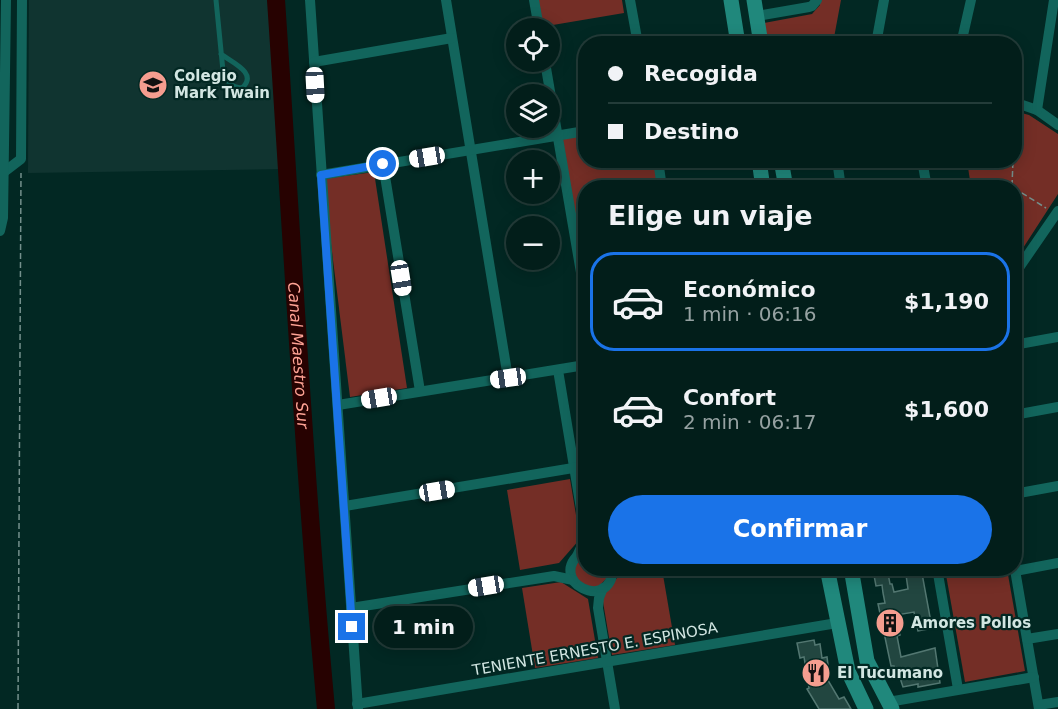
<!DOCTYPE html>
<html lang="es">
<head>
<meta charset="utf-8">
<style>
	:root { --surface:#021e1a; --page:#0c2723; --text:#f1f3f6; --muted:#96a2a2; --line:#233c39; --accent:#1a73e8 }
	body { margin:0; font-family:"DejaVu Sans",sans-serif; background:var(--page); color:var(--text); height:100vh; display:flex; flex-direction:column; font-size:22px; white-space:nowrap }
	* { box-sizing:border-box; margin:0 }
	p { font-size:20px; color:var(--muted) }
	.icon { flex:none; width:33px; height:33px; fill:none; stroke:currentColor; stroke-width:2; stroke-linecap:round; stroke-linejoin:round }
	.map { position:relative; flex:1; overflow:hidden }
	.sheet { position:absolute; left:578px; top:180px; width:444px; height:396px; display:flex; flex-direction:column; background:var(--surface); border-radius:24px; box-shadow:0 3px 15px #0003,0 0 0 2px var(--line) }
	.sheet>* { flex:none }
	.guide { position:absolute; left:578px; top:36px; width:444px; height:132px; border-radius:24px; box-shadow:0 3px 15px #0003,0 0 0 2px var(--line); display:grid; align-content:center; height:132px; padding:0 30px; background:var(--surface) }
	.tools { position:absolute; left:506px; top:18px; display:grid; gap:12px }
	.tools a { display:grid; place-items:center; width:54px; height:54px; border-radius:50%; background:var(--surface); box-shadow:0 3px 15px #0003,0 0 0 2px var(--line); font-size:30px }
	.end { position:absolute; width:27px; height:27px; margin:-14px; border:8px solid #1a73e8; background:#fff; box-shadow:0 0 0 3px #fff }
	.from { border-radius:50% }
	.bubble { position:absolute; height:42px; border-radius:21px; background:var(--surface); box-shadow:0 3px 15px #0003,0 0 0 2px var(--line); font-size:20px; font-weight:700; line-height:42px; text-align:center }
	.car { position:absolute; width:18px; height:36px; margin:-18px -9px; border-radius:8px; box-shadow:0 0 4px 2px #0007; background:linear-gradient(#fff 24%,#345 0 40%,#fff 0 76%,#345 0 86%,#fff 0) }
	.guide b { display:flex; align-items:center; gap:21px; height:57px; font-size:22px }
	.guide b+b { border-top:2px solid var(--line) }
	.guide i { width:15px; height:15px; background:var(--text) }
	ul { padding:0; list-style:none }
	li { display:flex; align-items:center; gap:18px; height:99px; margin:0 12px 9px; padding:0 18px; border:3px solid transparent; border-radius:24px }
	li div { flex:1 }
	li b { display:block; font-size:22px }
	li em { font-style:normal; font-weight:700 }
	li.current { border-color:var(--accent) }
	li>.icon { width:54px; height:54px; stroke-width:1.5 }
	h2 { padding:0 30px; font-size:27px; line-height:72px }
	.primary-button { display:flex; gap:12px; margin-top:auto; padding:12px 30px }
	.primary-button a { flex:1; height:69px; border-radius:36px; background:var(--accent); color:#fff; font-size:24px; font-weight:700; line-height:69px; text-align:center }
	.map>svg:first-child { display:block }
</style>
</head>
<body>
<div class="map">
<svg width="1058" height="709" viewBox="0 0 1058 709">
	<rect width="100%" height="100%" fill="#022823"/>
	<polygon fill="#103430" points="29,0 272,0 284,169 28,173"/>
	<g fill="#742e26">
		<polygon points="536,0 622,0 624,13 541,27"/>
		<polygon points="820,0 841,0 833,43 768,43 764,23 812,14 820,5"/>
		<polygon points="1014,111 1029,115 1058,134 1058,194 1014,262 1014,188 971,187 967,161 1014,160"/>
		<polygon points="585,131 585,160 658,161 662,187 585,188 585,220 573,222 557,135"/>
		<polygon points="374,172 407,388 350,397 323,179"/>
		<polygon points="570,479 580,539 559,563 520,570 507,490"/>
		<polygon points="585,551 585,568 612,569 612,573 594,591 572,576 571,571"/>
		<polygon points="637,569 662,569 675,645 612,655 602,596 623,571"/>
		<polygon points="945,569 1007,569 1025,671 965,682"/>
		<polygon points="561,582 588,599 598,658 535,668 522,588"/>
	</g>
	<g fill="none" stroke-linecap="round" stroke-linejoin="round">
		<path stroke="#270201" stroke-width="18" id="s1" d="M276 0C292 236 304 473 326 709"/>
	</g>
	<g fill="#224640" stroke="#537771" stroke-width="1.5">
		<polygon points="887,568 890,584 892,584 894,592 908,589 905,568 921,568 930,617 927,620 929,629 918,631 914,612 896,615 900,635 897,636 901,657 935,648 940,683 918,687 918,684 903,687 898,672 895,673 894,666 891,666 878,604 885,603 883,593 882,585 876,586 873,570"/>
		<polygon points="814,640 815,645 820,644 822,658 827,657 828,665 823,666 826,677 839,699 844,697 851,709 819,709 807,689 809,688 804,657 800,658 797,643"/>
	</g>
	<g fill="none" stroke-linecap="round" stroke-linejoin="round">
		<g stroke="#74908c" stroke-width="1.5" stroke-dasharray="6 3" stroke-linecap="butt">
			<polyline points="1014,136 1015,113"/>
			<polyline points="1012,186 1013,160"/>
			<polyline points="1014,188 1046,208"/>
			<polyline points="18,709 21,173"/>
		</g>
		<path stroke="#12655c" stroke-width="5" d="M216 0 223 71C227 82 230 87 242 88 259 73 231 62 221 54"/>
		<g stroke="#12655c" stroke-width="10">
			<polyline points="310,0 358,709"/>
			<polyline points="446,0 508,378"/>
			<polyline points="534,0 539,28"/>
			<polyline points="630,0 638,44"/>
			<polyline points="757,16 809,7 812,6 817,0"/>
			<polyline points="876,44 884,0"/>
			<polyline points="961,44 971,0"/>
			<polyline points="314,62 452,38"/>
			<polyline points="545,62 585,296"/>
			<polyline points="1014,102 1037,110 1058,125"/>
			<polyline points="1037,110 1054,0"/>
			<polyline points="658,160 662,188"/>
			<polyline points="837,160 841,188"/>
			<polyline points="922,160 927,188"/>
			<polyline points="383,164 420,391"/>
			<polyline points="4,172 21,159 22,0"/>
			<polyline points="321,175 585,131"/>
			<polyline points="0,231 3,218 6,0"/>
			<polyline points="1014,275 1058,211"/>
			<polyline points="1014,345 1058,337"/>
			<polyline points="558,370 584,527 583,543 577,556"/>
			<polyline points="338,405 585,365"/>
			<polyline points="1014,415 1058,407"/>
			<polyline points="1014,494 1058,486"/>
			<polyline points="345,506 585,466"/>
			<path d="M582 552C544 580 611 615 613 568"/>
			<polyline points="1014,564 1039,709"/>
			<polyline points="937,568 958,689"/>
			<polyline points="1015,571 1058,563"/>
			<polyline points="603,588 599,598 598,608 615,709"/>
			<polyline points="351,608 554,576 573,580"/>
			<polyline points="1027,639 1058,634"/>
			<polyline points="888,702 1034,677"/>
			<polyline points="357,704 837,623"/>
			<polyline points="1039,705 1058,702"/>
		</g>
		<g stroke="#20887c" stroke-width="15">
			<polyline points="731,0 738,44"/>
			<polyline points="754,0 761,44"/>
			<polyline points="759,160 763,188"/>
			<polyline points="781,160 786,188"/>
			<polyline points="827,568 848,671 866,709"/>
			<polyline points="851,568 867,661 892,709"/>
		</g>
	</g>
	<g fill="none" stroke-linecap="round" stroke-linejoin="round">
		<polyline stroke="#1a73e8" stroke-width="8" points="352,627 321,175 383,164"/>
	</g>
	<defs>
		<g id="school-disc" transform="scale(1.5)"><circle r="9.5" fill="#f59d8f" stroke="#022823"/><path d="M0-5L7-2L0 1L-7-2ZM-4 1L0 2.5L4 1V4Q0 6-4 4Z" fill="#111"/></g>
		<g id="building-disc" transform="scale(1.5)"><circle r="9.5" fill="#f59d8f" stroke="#022823"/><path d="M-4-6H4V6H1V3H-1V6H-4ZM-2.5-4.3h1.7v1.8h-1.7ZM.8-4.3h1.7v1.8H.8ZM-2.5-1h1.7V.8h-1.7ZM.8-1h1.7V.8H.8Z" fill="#111"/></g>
		<g id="restaurant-disc" transform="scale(1.5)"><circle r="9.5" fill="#f59d8f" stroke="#022823"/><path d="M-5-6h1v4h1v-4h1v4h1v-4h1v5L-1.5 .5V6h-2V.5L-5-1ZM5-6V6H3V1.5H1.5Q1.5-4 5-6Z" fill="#111"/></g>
	</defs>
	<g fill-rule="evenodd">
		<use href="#school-disc" x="153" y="85"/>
		<use href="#building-disc" x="890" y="623"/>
		<use href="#restaurant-disc" x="816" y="673"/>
	</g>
	<g text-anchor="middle" stroke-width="4.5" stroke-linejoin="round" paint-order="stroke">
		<g font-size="15" font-weight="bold" fill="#d2e6e2" stroke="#022823" text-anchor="start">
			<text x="174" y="81">Colegio<tspan x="174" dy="17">Mark Twain</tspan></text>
			<text x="911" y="628">Amores Pollos</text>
			<text x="837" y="678">El Tucumano</text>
		</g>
		<g font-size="15" fill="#d2e6e2" stroke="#022823">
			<text transform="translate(595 649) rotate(-10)" y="5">TENIENTE ERNESTO E. ESPINOSA</text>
		</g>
		<g font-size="16" font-style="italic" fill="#ffa395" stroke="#022823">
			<text dy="6" stroke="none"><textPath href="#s1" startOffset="356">Canal Maestro Sur</textPath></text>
		</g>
	</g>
</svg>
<div class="tools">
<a><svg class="icon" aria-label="locate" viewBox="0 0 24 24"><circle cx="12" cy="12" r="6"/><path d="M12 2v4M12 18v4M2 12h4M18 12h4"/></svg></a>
<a><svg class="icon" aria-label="layers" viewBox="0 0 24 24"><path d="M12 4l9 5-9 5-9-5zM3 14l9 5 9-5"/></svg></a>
<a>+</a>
<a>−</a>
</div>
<i class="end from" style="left:383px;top:164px"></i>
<i class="end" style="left:352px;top:627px"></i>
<div class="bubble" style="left:374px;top:606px;width:99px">1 min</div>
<i class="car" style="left:315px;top:85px;rotate:177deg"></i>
<i class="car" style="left:427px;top:157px;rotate:261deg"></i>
<i class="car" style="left:401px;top:278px;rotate:171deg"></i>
<i class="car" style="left:508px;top:378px;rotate:262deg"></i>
<i class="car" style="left:379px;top:398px;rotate:261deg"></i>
<i class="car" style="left:437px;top:491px;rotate:81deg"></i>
<i class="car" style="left:486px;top:586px;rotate:261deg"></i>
<div class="guide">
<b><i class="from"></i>Recogida</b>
<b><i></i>Destino</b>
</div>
<section class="sheet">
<h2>Elige un viaje</h2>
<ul>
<li class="current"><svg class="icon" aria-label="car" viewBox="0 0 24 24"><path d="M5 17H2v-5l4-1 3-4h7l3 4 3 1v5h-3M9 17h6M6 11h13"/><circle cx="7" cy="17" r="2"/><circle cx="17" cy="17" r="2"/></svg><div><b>Económico</b><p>1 min · 06:16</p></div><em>$1,190</em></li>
<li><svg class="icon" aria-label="car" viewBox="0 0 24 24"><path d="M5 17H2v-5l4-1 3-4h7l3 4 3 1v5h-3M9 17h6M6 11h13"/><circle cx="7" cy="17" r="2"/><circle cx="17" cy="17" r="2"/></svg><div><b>Confort</b><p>2 min · 06:17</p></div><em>$1,600</em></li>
</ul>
<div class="primary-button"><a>Confirmar</a></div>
</section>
</div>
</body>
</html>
